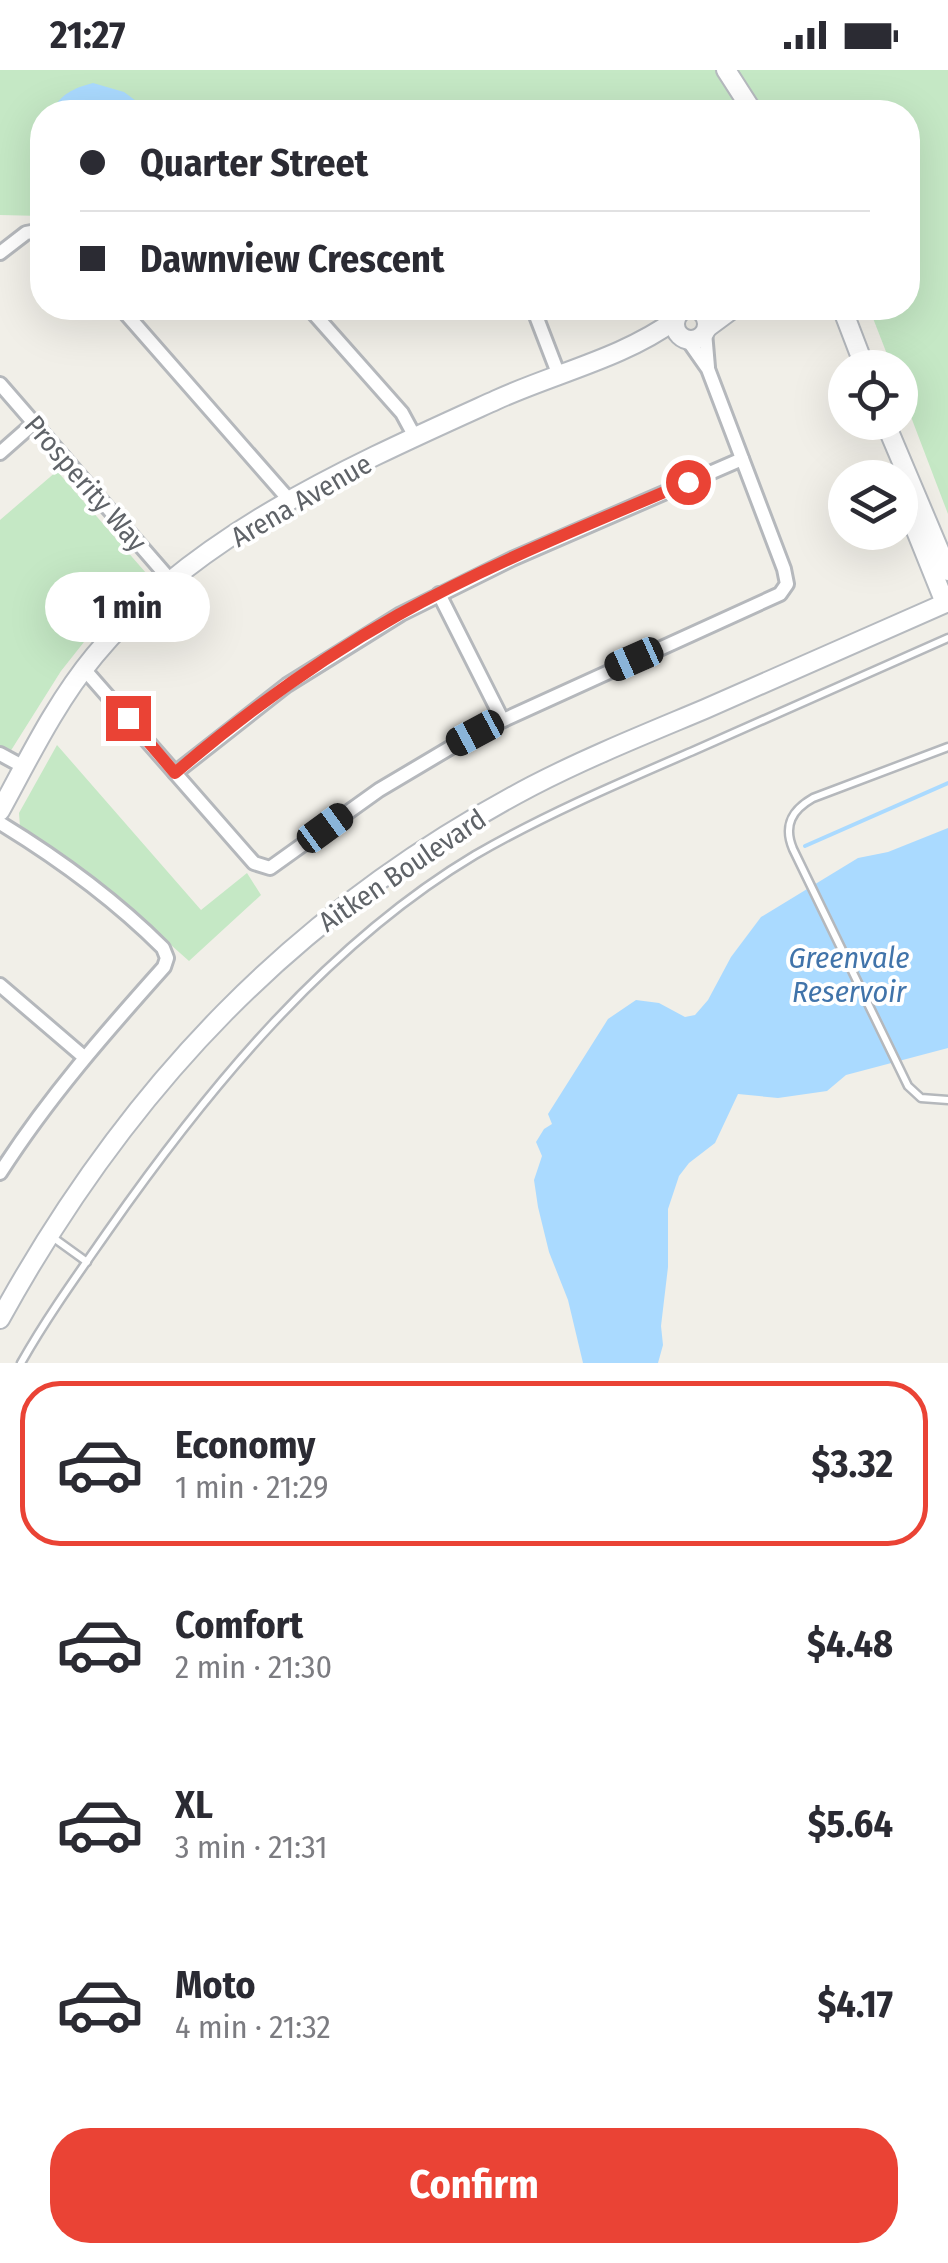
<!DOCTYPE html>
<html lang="en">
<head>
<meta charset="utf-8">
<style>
	:root { --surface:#fff; --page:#f2f2f3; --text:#2b2b33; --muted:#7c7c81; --line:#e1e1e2; --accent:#ea4335 }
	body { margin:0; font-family:"Fira Sans Condensed",sans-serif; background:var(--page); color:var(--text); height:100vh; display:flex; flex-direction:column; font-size:38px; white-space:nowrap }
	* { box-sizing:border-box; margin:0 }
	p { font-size:32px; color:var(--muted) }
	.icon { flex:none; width:55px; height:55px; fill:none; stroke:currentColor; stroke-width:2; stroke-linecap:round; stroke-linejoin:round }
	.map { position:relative; height:1293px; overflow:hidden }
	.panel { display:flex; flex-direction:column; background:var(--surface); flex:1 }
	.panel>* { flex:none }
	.banner { position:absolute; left:30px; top:30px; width:890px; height:220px; border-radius:40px; box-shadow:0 10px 40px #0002; display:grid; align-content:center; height:220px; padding:0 50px; background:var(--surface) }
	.tools { position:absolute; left:828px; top:280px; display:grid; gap:20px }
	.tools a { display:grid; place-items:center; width:90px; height:90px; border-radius:50%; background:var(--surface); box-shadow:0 10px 40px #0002; font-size:50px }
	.end { position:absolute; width:45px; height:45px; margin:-22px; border:12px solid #ea4335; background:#fff; box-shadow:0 0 0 5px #fff }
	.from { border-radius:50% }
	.bubble { position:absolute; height:70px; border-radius:35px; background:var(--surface); box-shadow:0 10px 40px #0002; font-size:32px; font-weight:700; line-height:70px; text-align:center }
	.car { position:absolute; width:30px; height:60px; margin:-30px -15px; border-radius:12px; box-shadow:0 0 8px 2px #0007; background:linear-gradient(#222 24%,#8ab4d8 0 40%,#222 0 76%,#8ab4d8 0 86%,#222 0) }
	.banner b { display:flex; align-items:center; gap:35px; height:95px; font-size:38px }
	.banner b+b { border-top:2px solid var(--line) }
	.banner i { width:25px; height:25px; background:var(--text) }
	ul { padding:18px 0 0; list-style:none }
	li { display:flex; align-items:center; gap:30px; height:165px; margin:0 20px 15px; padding:0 30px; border:5px solid transparent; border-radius:40px }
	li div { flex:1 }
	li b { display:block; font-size:38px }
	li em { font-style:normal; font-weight:700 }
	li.current { border-color:var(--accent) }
	li>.icon { width:90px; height:90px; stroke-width:1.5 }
	.cta { display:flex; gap:20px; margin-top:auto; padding:20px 50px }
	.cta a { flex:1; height:115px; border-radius:40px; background:var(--accent); color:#fff; font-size:40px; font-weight:700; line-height:115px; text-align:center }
	.status { display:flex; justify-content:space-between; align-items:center; height:70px; padding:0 50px; background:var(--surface); direction:ltr }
	.status svg { height:28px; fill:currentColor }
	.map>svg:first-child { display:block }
</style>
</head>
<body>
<div class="status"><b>21:27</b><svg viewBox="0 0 49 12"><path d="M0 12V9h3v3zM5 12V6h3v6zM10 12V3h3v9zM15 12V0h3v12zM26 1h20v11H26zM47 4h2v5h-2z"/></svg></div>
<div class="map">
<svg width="948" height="1293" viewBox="0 0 948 1293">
	<rect width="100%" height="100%" fill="#f1efe8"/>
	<g fill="#c5e8c5">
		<polygon points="0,0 948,0 948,444 900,318 900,298 892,297 869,238 908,238 908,42 42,42 42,146 0,145"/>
		<polygon points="57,401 146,503 146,511 84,572 61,601 10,682 0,677 0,450"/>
		<polygon points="57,675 201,840 247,803 261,825 189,891 109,820 20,757 19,743"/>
	</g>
	<g fill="#aadaff">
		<path d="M93 13 124 22 151 42H52C60 24 74 18 93 13Z"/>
		<polygon points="948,758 948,978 846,1005 827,1021 778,1028 738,1024 715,1073 689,1093 679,1106 668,1139 668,1197 661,1256 663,1275 658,1293 583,1293 568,1230 549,1182 538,1137 534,1110 542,1086 536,1072 544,1059 552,1054 548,1044 608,949 636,930 659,933 685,947 695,945 708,930 731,887 761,847 858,788 888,782"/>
	</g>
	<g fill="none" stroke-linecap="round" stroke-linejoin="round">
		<polyline stroke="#aadaff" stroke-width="4" points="805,776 948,713"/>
		<g stroke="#b5b8bc" stroke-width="11">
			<g id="lane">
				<path d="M948 677 813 728C792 740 783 755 793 779L908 1016 921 1028 948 1030"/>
				<polyline points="51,1166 87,1192"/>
				<path d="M21 1293C47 1247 78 1204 108 1161 206 1021 326 874 475 785 544 745 619 713 693 681 778 644 863 606 948 568"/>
			</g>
		</g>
		<g stroke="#b5b8bc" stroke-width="18">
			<g id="street">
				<polyline points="0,183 26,163 42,160"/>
				<polyline points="121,238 291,432"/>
				<polyline points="309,238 402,343 415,367"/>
				<polyline points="533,238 558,303"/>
				<polyline points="694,238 695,238"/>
				<polyline points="705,262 708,297"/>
				<polyline points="0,314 172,512"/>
				<polyline points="0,383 34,353"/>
				<polyline points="439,524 502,649"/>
				<polyline points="84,599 254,793 270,798 379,720 475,663 780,524 787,514 784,499 708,299 687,269"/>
				<polyline points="0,684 24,697"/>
				<polyline points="175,703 287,615 401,544 512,489 742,389"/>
				<path d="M0 753C59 789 114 829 163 878L167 888 164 897C105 963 48 1028 0 1103"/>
				<polyline points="0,915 84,987"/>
			</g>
		</g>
		<g stroke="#b6babf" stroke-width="22">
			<g id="secondary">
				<polyline points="726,0 753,42"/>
				<polyline points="842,238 865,298"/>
				<circle cx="691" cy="254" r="16"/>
				<polyline points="707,258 734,238"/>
				<polyline points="885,352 948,501"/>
				<polyline points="900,421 945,533"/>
				<path d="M0 741C29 688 56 632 95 585 196 463 355 394 496 330 555 303 623 288 675 250"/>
				<path d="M0 1249C128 1016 296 840 532 716 588 687 648 663 705 639 786 604 867 568 948 532"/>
			</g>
		</g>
		<use href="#lane" stroke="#fff" stroke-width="6"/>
		<use href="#street" stroke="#fff" stroke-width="12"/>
		<use href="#secondary" stroke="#fff" stroke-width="18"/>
	</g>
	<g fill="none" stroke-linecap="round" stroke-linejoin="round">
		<path stroke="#ea4335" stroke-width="12" d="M128 648 175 703C244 644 318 590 398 545 491 493 590 454 688 412"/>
	</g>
	<g text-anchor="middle" stroke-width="8" stroke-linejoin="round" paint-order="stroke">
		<g font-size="28" fill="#5f6368" stroke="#fff">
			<text transform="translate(86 413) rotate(49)" y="10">Prosperity Way</text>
			<text transform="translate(301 430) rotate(-30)" y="10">Arena Avenue</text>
			<text transform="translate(402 800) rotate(-34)" y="10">Aitken Boulevard</text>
		</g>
		<g font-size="30" font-style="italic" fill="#4174aa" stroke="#fff">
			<text x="849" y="898">Greenvale<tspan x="849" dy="34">Reservoir</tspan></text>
		</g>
	</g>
</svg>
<div class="tools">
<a><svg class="icon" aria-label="locate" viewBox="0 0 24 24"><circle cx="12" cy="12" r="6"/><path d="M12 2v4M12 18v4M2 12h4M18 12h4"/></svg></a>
<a><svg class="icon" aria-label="layers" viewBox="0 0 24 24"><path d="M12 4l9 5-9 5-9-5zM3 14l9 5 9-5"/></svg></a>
</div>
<i class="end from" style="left:688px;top:412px"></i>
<i class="end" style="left:128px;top:648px"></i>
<div class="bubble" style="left:45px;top:502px;width:165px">1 min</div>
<i class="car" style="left:634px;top:589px;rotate:246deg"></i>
<i class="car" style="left:475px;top:663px;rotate:242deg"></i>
<i class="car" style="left:325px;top:758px;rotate:54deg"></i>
<div class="banner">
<b><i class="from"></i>Quarter Street</b>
<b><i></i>Dawnview Crescent</b>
</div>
</div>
<section class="panel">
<ul>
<li class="current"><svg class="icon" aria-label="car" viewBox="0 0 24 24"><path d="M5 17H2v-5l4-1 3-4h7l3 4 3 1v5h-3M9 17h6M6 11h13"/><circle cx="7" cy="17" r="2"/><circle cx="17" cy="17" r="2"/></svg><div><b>Economy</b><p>1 min · 21:29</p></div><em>$3.32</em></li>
<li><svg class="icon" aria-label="car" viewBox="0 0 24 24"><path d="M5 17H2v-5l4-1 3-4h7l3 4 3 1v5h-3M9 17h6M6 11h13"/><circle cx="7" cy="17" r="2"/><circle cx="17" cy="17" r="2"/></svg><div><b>Comfort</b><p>2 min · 21:30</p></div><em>$4.48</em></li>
<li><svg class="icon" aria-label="car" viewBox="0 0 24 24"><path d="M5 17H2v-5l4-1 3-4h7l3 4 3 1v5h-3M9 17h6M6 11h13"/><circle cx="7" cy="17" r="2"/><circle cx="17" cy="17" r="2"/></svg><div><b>XL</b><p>3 min · 21:31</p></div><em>$5.64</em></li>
<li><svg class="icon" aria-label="car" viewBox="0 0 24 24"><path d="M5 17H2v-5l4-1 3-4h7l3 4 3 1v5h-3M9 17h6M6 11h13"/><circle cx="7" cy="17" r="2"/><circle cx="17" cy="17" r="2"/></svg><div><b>Moto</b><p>4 min · 21:32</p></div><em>$4.17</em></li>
</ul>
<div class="cta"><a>Confirm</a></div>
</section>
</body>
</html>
